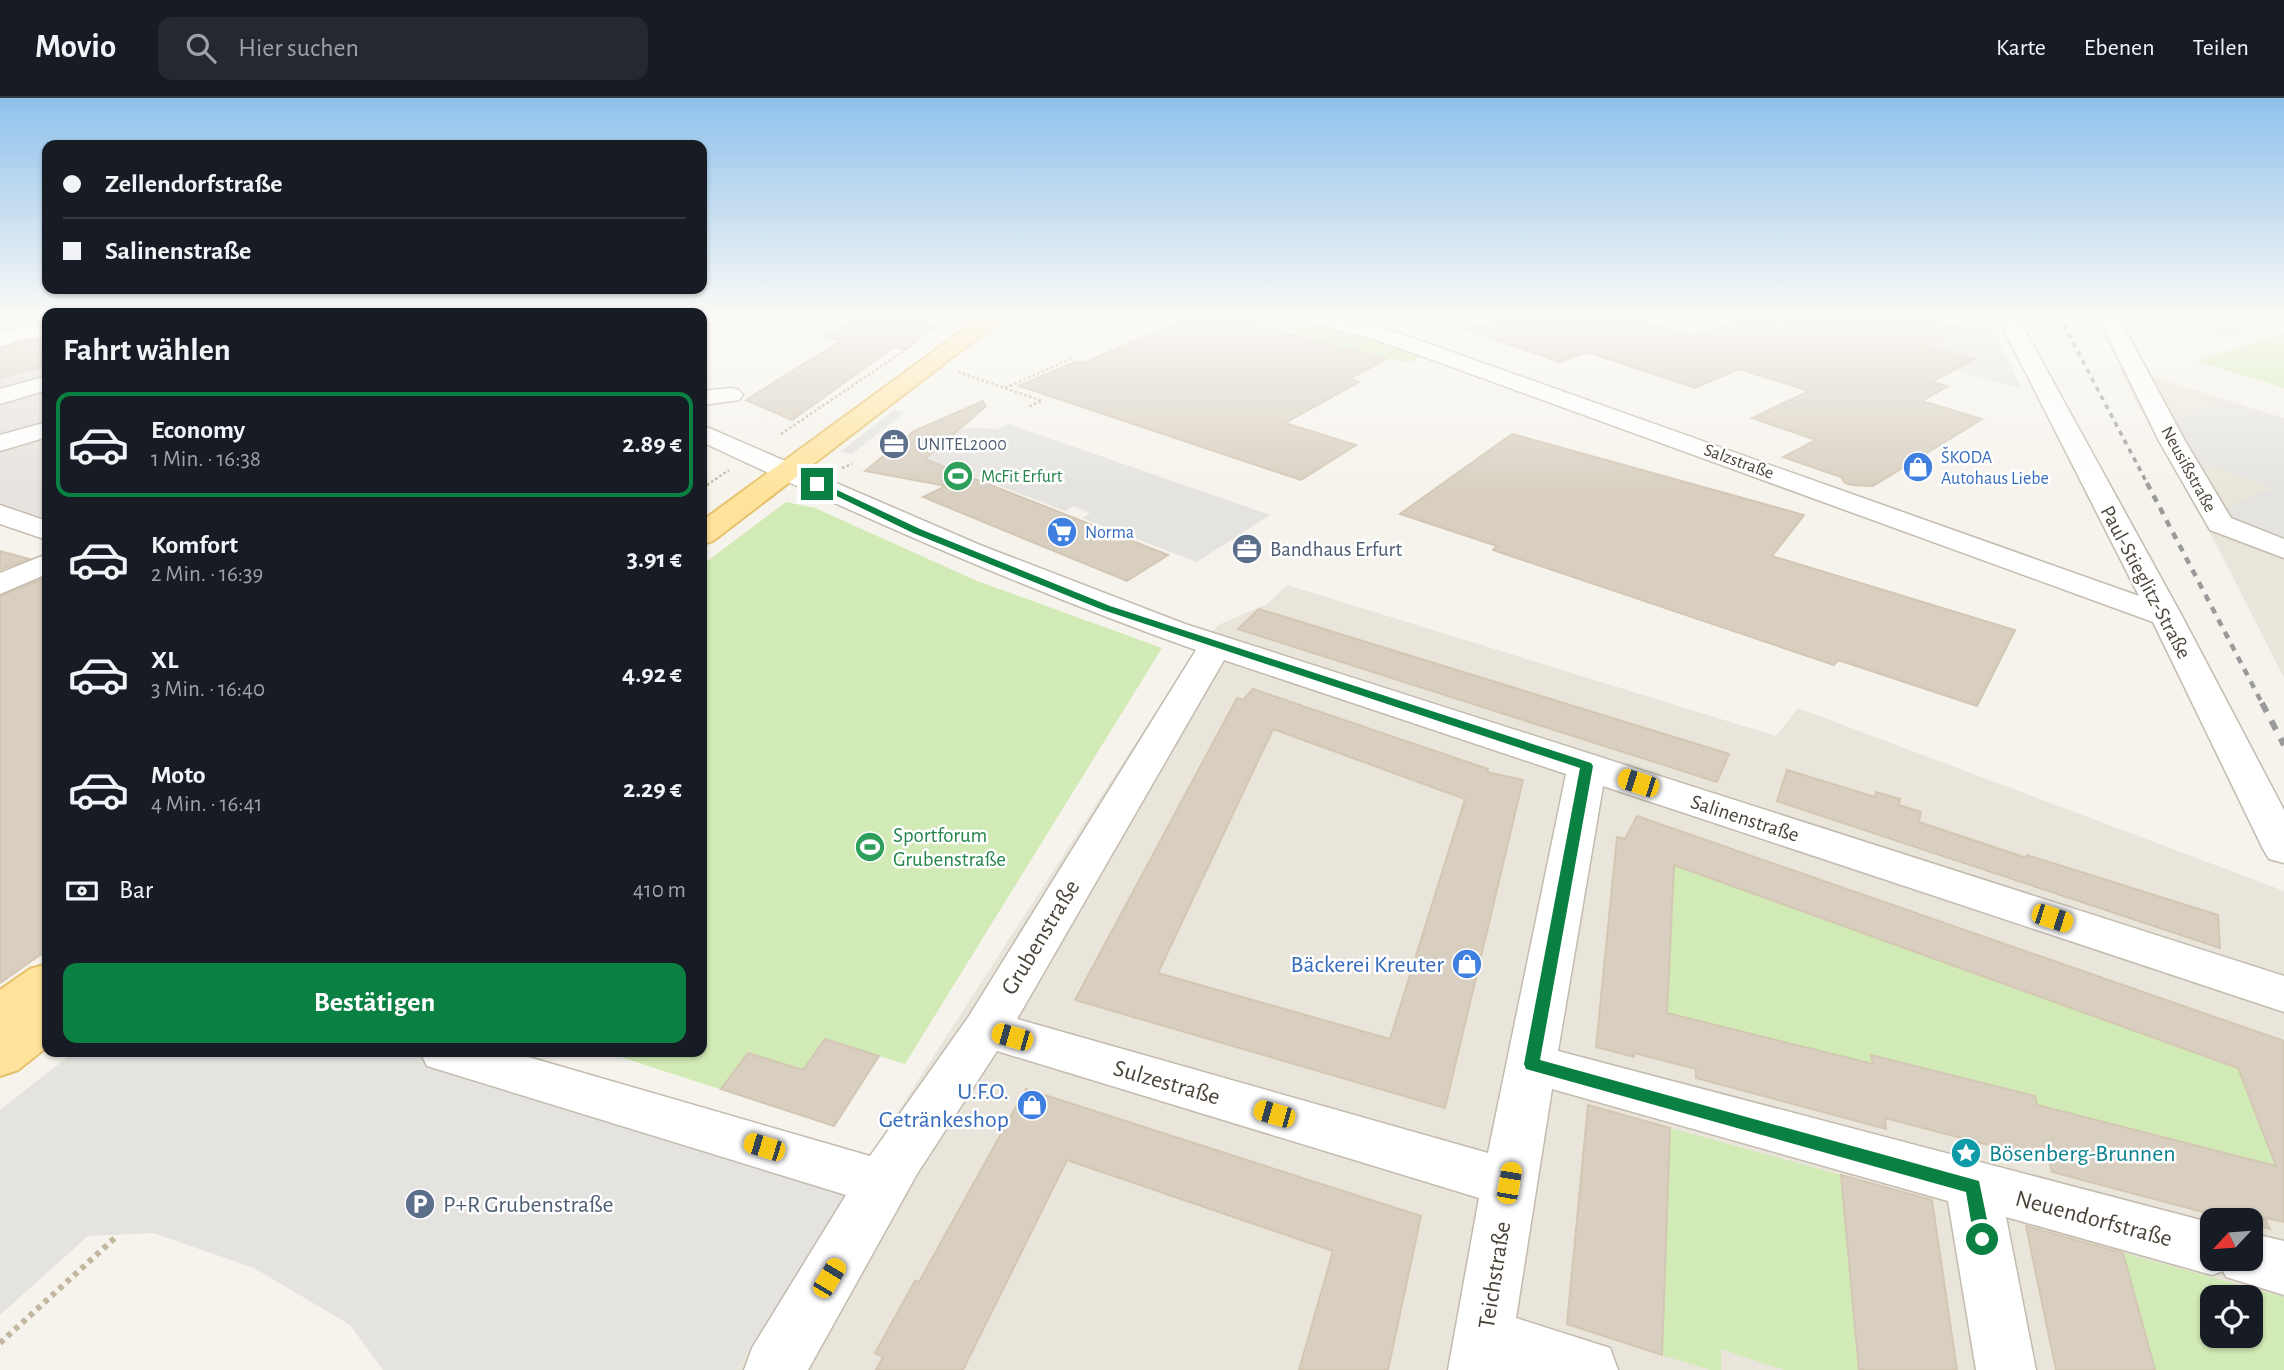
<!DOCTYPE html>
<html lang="de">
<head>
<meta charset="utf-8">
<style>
	:root { --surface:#171b24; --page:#242831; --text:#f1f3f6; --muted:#9ea1a6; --line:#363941; --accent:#0b8043 }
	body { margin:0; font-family:"Alegreya Sans",sans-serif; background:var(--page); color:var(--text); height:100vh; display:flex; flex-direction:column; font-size:26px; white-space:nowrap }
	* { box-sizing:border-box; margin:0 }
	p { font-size:23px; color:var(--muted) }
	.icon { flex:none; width:38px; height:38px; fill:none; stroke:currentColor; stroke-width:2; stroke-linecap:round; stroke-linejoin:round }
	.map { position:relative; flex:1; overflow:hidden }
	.side { position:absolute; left:42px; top:210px; width:665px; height:749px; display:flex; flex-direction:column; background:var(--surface); border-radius:14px; box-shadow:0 2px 5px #0004 }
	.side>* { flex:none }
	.top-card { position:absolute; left:42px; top:42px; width:665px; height:154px; border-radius:14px; box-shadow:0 2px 5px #0004; display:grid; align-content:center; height:154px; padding:0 21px; background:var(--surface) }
	.needle { width:46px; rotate:244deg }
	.tools { position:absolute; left:2200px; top:1110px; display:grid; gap:14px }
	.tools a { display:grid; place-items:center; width:63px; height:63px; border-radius:14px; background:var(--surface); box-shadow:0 2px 5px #0004; font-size:35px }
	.end { position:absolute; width:32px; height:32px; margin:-16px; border:9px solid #0b8043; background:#fff; box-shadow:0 0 0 4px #fff }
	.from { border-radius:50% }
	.car { position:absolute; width:21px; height:42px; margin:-21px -10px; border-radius:9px; box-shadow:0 0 5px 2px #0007; background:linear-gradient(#f5c518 24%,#345 0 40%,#f5c518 0 76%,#345 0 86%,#f5c518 0) }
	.top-card b { display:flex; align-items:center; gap:24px; height:66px; font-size:26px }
	.top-card b+b { border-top:2px solid var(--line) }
	.top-card i { width:18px; height:18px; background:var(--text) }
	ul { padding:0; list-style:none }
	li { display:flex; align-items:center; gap:21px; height:105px; margin:0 14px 10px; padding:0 7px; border:4px solid transparent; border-radius:14px }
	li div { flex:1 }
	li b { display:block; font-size:26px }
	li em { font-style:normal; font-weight:600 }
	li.on { border-color:var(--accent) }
	li>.icon { width:63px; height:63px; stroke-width:1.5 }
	h2 { padding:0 21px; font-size:32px; line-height:84px }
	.pay { display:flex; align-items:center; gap:18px; height:77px; padding:0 21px; font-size:26px }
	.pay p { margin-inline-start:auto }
	.action { display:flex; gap:14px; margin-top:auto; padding:14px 21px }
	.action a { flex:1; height:80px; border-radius:14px; background:var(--accent); color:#fff; font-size:28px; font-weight:600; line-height:80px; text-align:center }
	header { display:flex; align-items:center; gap:42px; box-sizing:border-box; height:98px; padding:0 35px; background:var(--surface); border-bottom:2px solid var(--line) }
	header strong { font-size:33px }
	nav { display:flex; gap:38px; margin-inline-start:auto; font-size:24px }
	.search { width:490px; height:63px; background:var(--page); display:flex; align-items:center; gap:18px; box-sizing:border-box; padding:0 24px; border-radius:14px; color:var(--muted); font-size:26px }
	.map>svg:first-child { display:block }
</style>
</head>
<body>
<header>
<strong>Movio</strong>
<div class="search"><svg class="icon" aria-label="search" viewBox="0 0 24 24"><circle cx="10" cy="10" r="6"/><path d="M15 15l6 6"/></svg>Hier suchen</div>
<nav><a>Karte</a><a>Ebenen</a><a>Teilen</a></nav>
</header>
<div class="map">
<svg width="2284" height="1272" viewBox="0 0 2284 1272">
	<rect width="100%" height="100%" fill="#f6f3ec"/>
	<g fill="#eae5da" fill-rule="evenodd">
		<polygon points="2116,267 2284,320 2284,580 2216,446"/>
		<path d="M1287 487 1776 638 1798 610 2284 793V1272H736L857 1077 1182 573 1218 527 1267 506ZM2212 1122H2250V1160H2212ZM2212 1199H2250V1237H2212Z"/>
	</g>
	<g fill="#e6e2dd">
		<polygon points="0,218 47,218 47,421 0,405"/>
		<polygon points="1750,218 1986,218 2022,291 1768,219"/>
	</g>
	<g fill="#d2eab5" fill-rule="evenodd">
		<polygon points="1016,218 1159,218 1136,227 1107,219 1065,236 1044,231 1031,234 1005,226"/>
		<polygon points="1276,218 1301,218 1341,232 1428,255 1410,264 1386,261 1315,242 1317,240 1314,238 1282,230 1295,225"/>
		<polygon points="2284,235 2284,290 2196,263"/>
		<polygon points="786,404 815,410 977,483 1162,550 905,966 879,958 834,1028 605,954 702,954 702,467"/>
		<polygon points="1674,767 2238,970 2276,1068 2037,1007 2035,998 1872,957 1873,966 1667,915"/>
		<polygon points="1670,1030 1841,1077 1859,1272 1784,1272 1721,1251 1721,1272 1710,1272 1662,1257"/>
		<path d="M2123 1155 2284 1199V1272H2155ZM2212 1199H2250V1237H2212Z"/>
	</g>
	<g fill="#e5e3e0">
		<polygon points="2150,218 2284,218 2284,222 2248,232 2253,235 2230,241"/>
		<polygon points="2224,303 2284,321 2284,444 2230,424 2223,411 2273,390 2195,362 2173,321"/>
		<polygon points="894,312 905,314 852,356 840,354"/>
		<polygon points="1009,326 1270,417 1197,464 1082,420 1090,415 1074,408 1065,413 969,376 965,378 921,366 963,330 998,331"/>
		<polygon points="74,954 519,954 865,1066 736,1272 383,1272 350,1227 254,1170 153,1135 88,1138 0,1217 0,1012"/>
	</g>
	<g fill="#d8cfc1" stroke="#d3c7b4" stroke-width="2" fill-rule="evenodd">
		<polygon points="860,218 907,218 939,227 905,251 894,249 792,322 746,302 842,242 824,239"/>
		<polygon points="1192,218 1272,218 1254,226 1386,261 1350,281 1359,284 1285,325 1356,347 1301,382 1019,288 1077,263 1084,265"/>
		<polygon points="1511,218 1627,218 1696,238 1746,218 1914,218 1961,230 1925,248 1974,261 1932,284 1948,288 1922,303 1982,321 1873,388 1852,387 1845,385 1841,379 1783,359 1816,342 1752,320 1809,293 1739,271 1695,290 1587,254 1560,264 1467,232"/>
		<polygon points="47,242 47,267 0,280 0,251 26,244"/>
		<polygon points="983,303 986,308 925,361 1168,457 1127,483 923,399 946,388 865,373 914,333"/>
		<polygon points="1512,336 1804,417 1772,458 2015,532 1977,608 1838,562 1834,567 1493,452 1497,448 1400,416"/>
		<polygon points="0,453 29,461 0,472"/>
		<polygon points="47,479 47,852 0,885 0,498"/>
		<polygon points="1259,511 1729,656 1717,684 1238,531"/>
		<path d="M1253 591 1488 671 1487 674 1523 682 1445 1010 1075 902 1237 600 1243 602ZM1273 631 1465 701 1390 941 1158 875Z"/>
		<polygon points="1787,672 1875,699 1876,694 1900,701 1899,707 1921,714 1919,724 2027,760 2027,757 2218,817 2220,850 1777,703"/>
		<path d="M1637 718 2284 943V1124L2265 1120 2270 1131 2250 1126V1122H2233L2052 1074 2049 1063 1885 1020 1886 1031 1696 980V971L1634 955V959L1596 949 1617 739 1625 741ZM1674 767 2238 970 2276 1068 2037 1007 2035 998 1871 957 1873 966 1667 915Z"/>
		<polygon points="825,941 879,958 834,1028 721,991 748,955 803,972"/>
		<polygon points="1026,991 1421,1118 1388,1272 1299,1272 1333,1153 1067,1062 963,1272 876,1272 883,1259 875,1255 915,1183 919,1184"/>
		<polygon points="1588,1007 1670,1030 1662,1257 1567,1226"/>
		<polygon points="1841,1077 1932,1102 1957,1272 1859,1272"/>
		<polygon points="2026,1128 2123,1155 2155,1272 2056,1272"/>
	</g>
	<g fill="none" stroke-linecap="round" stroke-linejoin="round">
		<g stroke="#c2bbae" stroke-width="3">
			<g id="minor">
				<polygon points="948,218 979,218 980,220 977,224 970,226 951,222"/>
				<polygon points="1298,218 1328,218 1393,233 2139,498 1997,218 2017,218 2182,518 2284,712 2284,765 2269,761 2263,751 2153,524 1441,265 1379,243 1301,222"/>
				<polygon points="2098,218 2118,218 2185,343 2231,420 2284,441 2284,460 2210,432 2159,343"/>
				<polygon points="47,227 47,239 25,241 0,249 0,235 23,229"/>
				<polygon points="47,278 47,292 0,306 0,291"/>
				<polygon points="731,290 739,292 743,297 739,302 702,307 702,293"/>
				<polygon points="47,324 47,339 0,353 0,337"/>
				<path d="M702 327 980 447 1185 526 2284 878V914L1603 688 1558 953 2212 1125V1160H2250V1135L2284 1143V1197L2226 1179 2223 1173 2212 1177 2006 1119 2036 1272H1976L1948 1103 1552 991 1516 1220 1610 1250 1618 1272H1448L1479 1100 997 953 917 1076 808 1272H744L752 1250 846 1097 427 968 420 954H511L870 1058 969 918 1196 552C1027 492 864 420 702 344ZM1224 562 1566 676 1488 1055 1017 921Z"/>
				<polygon points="0,407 47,423 47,442 0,426"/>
				<polygon points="47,456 47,476 0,496 0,475"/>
			</g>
		</g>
		<g stroke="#e6c16a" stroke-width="4">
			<g id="major">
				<polygon points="982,218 1006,218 713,443 702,446 702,423"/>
				<polygon points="47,866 47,949 18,972 0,978 0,892 30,871"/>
			</g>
		</g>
		<g stroke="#c4b79f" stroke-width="2.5" stroke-dasharray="2.5 2.5" stroke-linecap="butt">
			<polyline points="958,274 1042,303 1027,309"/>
			<polyline points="1005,290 1071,261"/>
			<polyline points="781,336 917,244"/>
			<polyline points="842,370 852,366"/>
			<polyline points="707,387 729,372"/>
		</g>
		<polyline stroke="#c4b79f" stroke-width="3.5" stroke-dasharray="2.5 2.5" stroke-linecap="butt" points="702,390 709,385"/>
		<polyline stroke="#c4b79f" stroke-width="6" stroke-dasharray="5 5" stroke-linecap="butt" points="0,1245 118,1137"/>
		<use href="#minor" fill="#fff" fill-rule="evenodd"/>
		<use href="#major" fill="#ffe39c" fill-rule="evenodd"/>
		<polyline stroke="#9a9a9a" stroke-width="3.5" stroke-dasharray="5 5" stroke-linecap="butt" points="2059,218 2148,387"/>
		<polyline stroke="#9a9a9a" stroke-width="4.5" stroke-dasharray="7 7" stroke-linecap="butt" points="2147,385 2263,607"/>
		<polyline stroke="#9a9a9a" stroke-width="6" stroke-dasharray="10 10" stroke-linecap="butt" points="2262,605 2284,647"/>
	</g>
	<linearGradient id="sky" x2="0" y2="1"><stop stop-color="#8fc1ec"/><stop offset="0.55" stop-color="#fbfaf6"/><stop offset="1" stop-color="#fbfaf6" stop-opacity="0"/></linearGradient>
	<rect width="2284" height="396" fill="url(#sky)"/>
	<polygon fill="#0b8043" points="814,384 820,384 920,431 1110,508 1591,665 1593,668 1540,962 1979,1083 1991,1141 1989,1146 1982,1149 1976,1146 1974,1141 1966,1094 1526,971 1524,966 1580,670 1103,512 913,435 814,387"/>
	<defs>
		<g id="office-disc" transform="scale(1.575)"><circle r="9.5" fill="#5c6f8a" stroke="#fff"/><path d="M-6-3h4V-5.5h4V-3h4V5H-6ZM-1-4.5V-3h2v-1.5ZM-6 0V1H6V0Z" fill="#fff"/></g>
		<g id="shop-disc" transform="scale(1.575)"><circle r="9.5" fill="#3f7fe0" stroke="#fff"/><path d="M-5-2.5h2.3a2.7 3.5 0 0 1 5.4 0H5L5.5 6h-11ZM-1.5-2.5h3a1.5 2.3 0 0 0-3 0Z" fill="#fff"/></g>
		<g id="stadium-disc" transform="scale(1.575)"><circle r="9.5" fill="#2e9e5b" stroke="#fff"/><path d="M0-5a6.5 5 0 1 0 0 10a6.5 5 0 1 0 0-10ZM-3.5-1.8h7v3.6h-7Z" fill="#fff"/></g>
		<g id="supermarket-disc" transform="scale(1.575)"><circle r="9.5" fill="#3f7fe0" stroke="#fff"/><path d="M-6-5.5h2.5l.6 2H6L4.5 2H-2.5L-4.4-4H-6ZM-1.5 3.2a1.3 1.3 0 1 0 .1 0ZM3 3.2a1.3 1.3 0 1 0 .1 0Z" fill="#fff"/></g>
		<g id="sight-disc" transform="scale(1.575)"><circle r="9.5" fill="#0f9aa8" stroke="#fff"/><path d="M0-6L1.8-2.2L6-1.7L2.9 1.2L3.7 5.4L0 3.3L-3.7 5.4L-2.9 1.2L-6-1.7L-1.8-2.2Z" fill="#fff"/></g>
		<g id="parking-disc" transform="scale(1.575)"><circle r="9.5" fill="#5c6f8a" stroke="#fff"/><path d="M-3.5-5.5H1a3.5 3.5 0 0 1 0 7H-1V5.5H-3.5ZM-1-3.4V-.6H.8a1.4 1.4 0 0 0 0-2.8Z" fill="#fff"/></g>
	</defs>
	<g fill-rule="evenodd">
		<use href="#office-disc" x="894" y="346"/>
		<use href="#shop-disc" x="1918" y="369"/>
		<use href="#stadium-disc" x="958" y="378"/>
		<use href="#supermarket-disc" x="1062" y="434"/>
		<use href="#office-disc" x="1247" y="451"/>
		<use href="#stadium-disc" x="870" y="749"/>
		<use href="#shop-disc" x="1467" y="866"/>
		<use href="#shop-disc" x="1032" y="1007"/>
		<use href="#sight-disc" x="1966" y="1055"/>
		<use href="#parking-disc" x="420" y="1106"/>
	</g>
	<g text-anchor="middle" stroke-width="5" stroke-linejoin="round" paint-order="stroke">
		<g font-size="18" fill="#4e5e75" stroke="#fff" text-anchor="start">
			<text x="917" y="352">UNITEL2000</text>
		</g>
		<g font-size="18" fill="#366cbe" stroke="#fff" text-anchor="start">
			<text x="1941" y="365">ŠKODA<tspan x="1941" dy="21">Autohaus Liebe</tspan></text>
			<text x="1085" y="440">Norma</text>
		</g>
		<g font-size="18" fill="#4b4439" stroke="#fff">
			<text transform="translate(1739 363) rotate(20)" y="6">Salzstraße</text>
			<text transform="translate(2189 371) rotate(61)" y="6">Neusißstraße</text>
		</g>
		<g font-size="18" fill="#27864d" stroke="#fff" text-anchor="start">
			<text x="981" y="384">McFit Erfurt</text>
		</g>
		<g font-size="21" fill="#4e5e75" stroke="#fff" text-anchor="start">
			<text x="1270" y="458">Bandhaus Erfurt</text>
		</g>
		<g font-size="21" fill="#4b4439" stroke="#fff">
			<text transform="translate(2146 484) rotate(62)" y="7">Paul-Stieglitz-Straße</text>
			<text transform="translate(1745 720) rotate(18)" y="7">Salinenstraße</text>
		</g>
		<g font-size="21" fill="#27864d" stroke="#fff" text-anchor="start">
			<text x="893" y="744">Sportforum<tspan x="893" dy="24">Grubenstraße</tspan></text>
		</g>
		<g font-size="24" fill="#4b4439" stroke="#fff">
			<text transform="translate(1040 839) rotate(-59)" y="8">Grubenstraße</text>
			<text transform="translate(1167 984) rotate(16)" y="8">Sulzestraße</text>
			<text transform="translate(2094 1120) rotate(15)" y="8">Neuendorfstraße</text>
			<text transform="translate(1494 1177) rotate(-81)" y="8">Teichstraße</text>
		</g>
		<g font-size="24" fill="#366cbe" stroke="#fff" text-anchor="end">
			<text x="1444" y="874">Bäckerei Kreuter</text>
			<text x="1009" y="1001">U.F.O.<tspan x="1009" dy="28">Getränkeshop</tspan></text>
		</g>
		<g font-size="24" fill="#0d838f" stroke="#fff" text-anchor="start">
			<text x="1989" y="1063">Bösenberg-Brunnen</text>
		</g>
		<g font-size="24" fill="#4e5e75" stroke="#fff" text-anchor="start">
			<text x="443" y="1114">P+R Grubenstraße</text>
		</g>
	</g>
</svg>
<div class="tools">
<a><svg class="needle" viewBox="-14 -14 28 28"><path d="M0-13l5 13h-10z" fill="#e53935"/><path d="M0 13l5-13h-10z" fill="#9ea1a6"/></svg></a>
<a><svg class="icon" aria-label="locate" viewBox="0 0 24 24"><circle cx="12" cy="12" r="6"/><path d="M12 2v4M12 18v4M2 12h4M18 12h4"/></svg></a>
</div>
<i class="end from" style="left:1982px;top:1141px"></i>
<i class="end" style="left:817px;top:386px"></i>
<i class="car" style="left:1638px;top:685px;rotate:288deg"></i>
<i class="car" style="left:2052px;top:820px;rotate:108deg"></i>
<i class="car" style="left:1012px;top:939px;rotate:286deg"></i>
<i class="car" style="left:1274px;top:1016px;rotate:286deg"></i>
<i class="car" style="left:764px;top:1049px;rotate:287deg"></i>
<i class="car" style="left:1509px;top:1085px;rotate:10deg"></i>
<i class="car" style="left:829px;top:1180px;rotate:31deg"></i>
<div class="top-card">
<b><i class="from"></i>Zellendorfstraße</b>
<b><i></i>Salinenstraße</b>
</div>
<section class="side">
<h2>Fahrt wählen</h2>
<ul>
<li class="on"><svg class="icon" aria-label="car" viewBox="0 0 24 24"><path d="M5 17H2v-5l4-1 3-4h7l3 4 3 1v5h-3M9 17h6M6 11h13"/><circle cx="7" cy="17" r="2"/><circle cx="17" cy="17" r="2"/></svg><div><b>Economy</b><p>1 Min. · 16:38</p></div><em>2.89 €</em></li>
<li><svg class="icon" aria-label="car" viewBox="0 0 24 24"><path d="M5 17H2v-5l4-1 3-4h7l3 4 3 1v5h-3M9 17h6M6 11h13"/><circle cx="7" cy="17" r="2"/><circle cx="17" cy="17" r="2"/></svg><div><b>Komfort</b><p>2 Min. · 16:39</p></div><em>3.91 €</em></li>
<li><svg class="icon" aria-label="car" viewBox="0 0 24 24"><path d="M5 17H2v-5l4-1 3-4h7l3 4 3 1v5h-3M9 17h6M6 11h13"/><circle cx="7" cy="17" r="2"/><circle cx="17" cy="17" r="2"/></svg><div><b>XL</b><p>3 Min. · 16:40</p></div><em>4.92 €</em></li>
<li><svg class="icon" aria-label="car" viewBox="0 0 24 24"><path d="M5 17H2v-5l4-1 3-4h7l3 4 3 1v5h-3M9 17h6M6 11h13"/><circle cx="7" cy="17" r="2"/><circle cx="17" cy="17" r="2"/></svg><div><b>Moto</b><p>4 Min. · 16:41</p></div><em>2.29 €</em></li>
</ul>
<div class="pay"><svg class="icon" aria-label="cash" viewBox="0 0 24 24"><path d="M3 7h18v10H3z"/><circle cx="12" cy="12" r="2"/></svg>Bar<p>410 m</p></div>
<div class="action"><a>Bestätigen</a></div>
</section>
</div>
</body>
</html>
